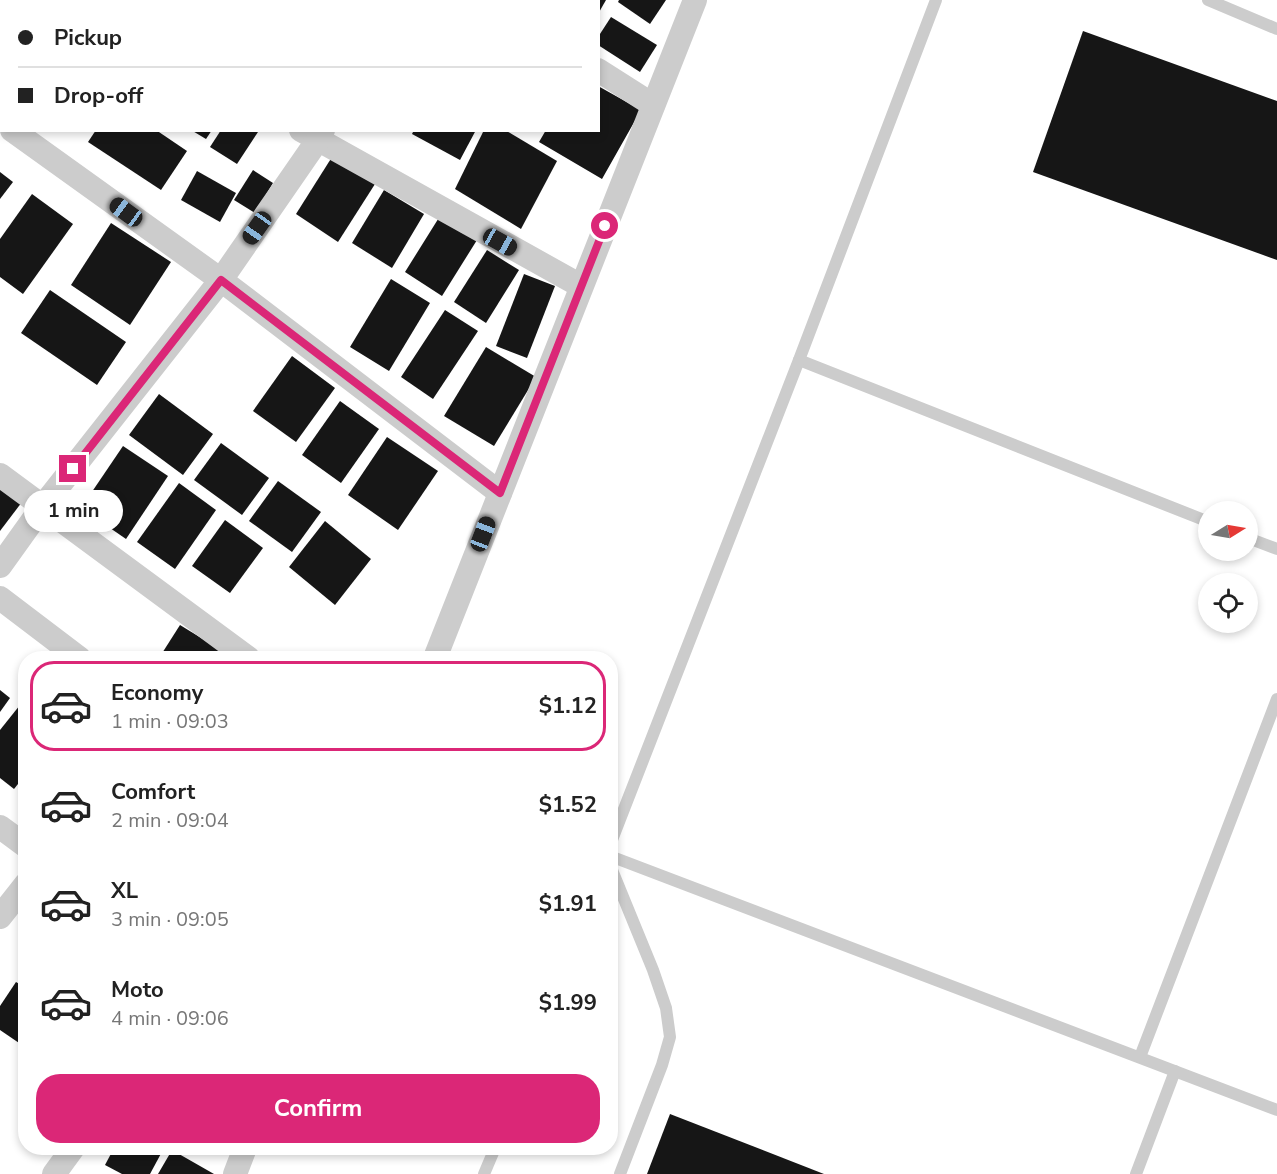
<!DOCTYPE html>
<html lang="en">
<head>
<meta charset="utf-8">
<style>
	:root { --surface:#fff; --page:#f2f2f2; --text:#222; --muted:#767676; --line:#e0e0e0; --accent:#db2777 }
	body { margin:0; font-family:"Nunito Sans",sans-serif; background:var(--page); color:var(--text); height:100vh; display:flex; flex-direction:column; font-size:22px; white-space:nowrap }
	* { box-sizing:border-box; margin:0 }
	p { font-size:20px; color:var(--muted) }
	.icon { flex:none; width:33px; height:33px; fill:none; stroke:currentColor; stroke-width:2; stroke-linecap:round; stroke-linejoin:round }
	.map { position:relative; flex:1; overflow:hidden }
	.panel { position:absolute; left:18px; top:651px; width:600px; height:504px; display:flex; flex-direction:column; background:var(--surface); border-radius:24px; box-shadow:0 3px 9px #0003 }
	.panel>* { flex:none }
	.banner { position:absolute; left:0px; top:0px; width:600px; height:132px; box-shadow:0 3px 9px #0003; display:grid; align-content:center; height:132px; padding:0 18px; background:var(--surface) }
	.needle { width:39px; rotate:79deg }
	.tools { position:absolute; left:1198px; top:501px; display:grid; gap:12px }
	.tools a { display:grid; place-items:center; width:60px; height:60px; border-radius:50%; background:var(--surface); box-shadow:0 3px 9px #0003; font-size:30px }
	.end { position:absolute; width:27px; height:27px; margin:-14px; border:8px solid #db2777; background:#fff; box-shadow:0 0 0 3px #fff }
	.from { border-radius:50% }
	.bubble { position:absolute; height:42px; border-radius:21px; background:var(--surface); box-shadow:0 3px 9px #0003; font-size:20px; font-weight:700; line-height:42px; text-align:center }
	.car { position:absolute; width:18px; height:36px; margin:-18px -9px; border-radius:8px; box-shadow:0 0 4px 2px #0007; background:linear-gradient(#222 24%,#8ab4d8 0 40%,#222 0 76%,#8ab4d8 0 86%,#222 0) }
	.banner b { display:flex; align-items:center; gap:21px; height:57px; font-size:22px }
	.banner b+b { border-top:2px solid var(--line) }
	.banner i { width:15px; height:15px; background:var(--text) }
	ul { padding:10px 0 0; list-style:none }
	li { display:flex; align-items:center; gap:18px; height:90px; margin:0 12px 9px; padding:0 6px; border:3px solid transparent; border-radius:24px }
	li div { flex:1 }
	li b { display:block; font-size:22px }
	li em { font-style:normal; font-weight:700 }
	li.on { border-color:var(--accent) }
	li>.icon { width:54px; height:54px; stroke-width:1.5 }
	.button { display:flex; gap:12px; margin-top:auto; padding:12px 18px }
	.button a { flex:1; height:69px; border-radius:24px; background:var(--accent); color:#fff; font-size:24px; font-weight:700; line-height:69px; text-align:center }
	.map>svg:first-child { display:block }
</style>
</head>
<body>
<div class="map">
<svg width="1277" height="1174" viewBox="0 0 1277 1174">
	<rect width="100%" height="100%" fill="#fff"/>
	<g fill="#161616">
		<polygon points="598,0 606,0 598,14"/>
		<polygon points="619,0 666,0 650,24 618,2"/>
		<polygon points="611,17 657,45 640,72 598,45 598,37"/>
		<polygon points="1083,31 1277,101 1277,260 1033,172"/>
		<polygon points="598,86 641,110 602,179 539,142 546,130 598,130"/>
		<polygon points="96,130 156,130 187,151 161,190 88,142"/>
		<polygon points="191,130 212,130 206,139"/>
		<polygon points="221,130 258,132 237,164 210,147"/>
		<polygon points="414,130 476,130 460,160 412,134"/>
		<polygon points="484,130 505,130 557,161 521,229 455,189"/>
		<polygon points="332,157 375,184 338,242 296,214"/>
		<polygon points="253,170 273,183 255,213 234,200"/>
		<polygon points="197,171 236,193 220,222 181,200"/>
		<polygon points="0,172 13,182 0,199"/>
		<polygon points="384,190 424,214 392,268 352,243"/>
		<polygon points="32,194 73,224 23,294 0,277 0,239"/>
		<polygon points="440,216 477,240 442,296 405,272"/>
		<polygon points="111,223 171,262 130,325 71,285"/>
		<polygon points="487,250 519,270 486,323 454,302"/>
		<polygon points="524,274 555,286 527,358 496,346"/>
		<polygon points="391,279 430,303 389,371 350,347"/>
		<polygon points="50,290 126,342 97,385 21,333"/>
		<polygon points="445,310 478,331 433,399 401,377"/>
		<polygon points="486,347 536,377 494,446 444,416"/>
		<polygon points="292,356 335,388 296,442 253,411"/>
		<polygon points="159,394 213,434 183,475 129,435"/>
		<polygon points="340,401 379,429 341,483 302,455"/>
		<polygon points="387,437 438,471 398,530 348,495"/>
		<polygon points="221,443 269,478 242,515 194,480"/>
		<polygon points="123,446 168,476 126,539 81,508"/>
		<polygon points="278,481 321,512 292,552 249,521"/>
		<polygon points="179,483 216,510 175,569 137,542"/>
		<polygon points="0,486 22,502 0,531"/>
		<polygon points="225,520 263,548 230,593 192,566"/>
		<polygon points="325,521 371,559 335,605 289,567"/>
		<polygon points="180,625 224,652 221,658 159,658"/>
		<polygon points="0,690 10,698 0,712"/>
		<polygon points="20,705 26,709 26,774 14,789 0,778 0,730"/>
		<polygon points="16,982 26,988 26,1040 22,1045 0,1030 0,1006"/>
		<polygon points="670,1114 824,1174 647,1174"/>
		<polygon points="114,1148 164,1148 150,1174 122,1174 105,1165"/>
		<polygon points="172,1150 214,1174 158,1174"/>
	</g>
	<g fill="none" stroke-linecap="round" stroke-linejoin="round">
		<g stroke="#ccc" stroke-width="12">
			<polyline points="1208,0 1277,29"/>
			<polyline points="799,360 1209,522"/>
			<polyline points="1248,538 1277,549"/>
			<polyline points="610,845 799,360 936,0"/>
			<polyline points="610,856 1277,1110"/>
			<polyline points="610,865 653,970 666,1008 670,1037 662,1065 620,1174"/>
			<polyline points="1140,1057 1277,699"/>
			<polyline points="484,1174 495,1148"/>
			<polyline points="1136,1174 1175,1071"/>
		</g>
		<g stroke="#ccc" stroke-width="24">
			<polyline points="99,0 102,2"/>
			<polyline points="487,0 489,2"/>
			<polyline points="391,2 392,0"/>
			<polyline points="598,70 653,105"/>
			<polyline points="12,130 221,280 500,493"/>
			<polyline points="301,130 581,286"/>
			<polyline points="0,475 248,658"/>
			<polyline points="0,566 43,506 221,280 317,141 323,130"/>
			<polyline points="0,598 79,658"/>
			<polyline points="435,658 695,0"/>
			<polyline points="0,827 26,846"/>
			<polyline points="0,917 26,884"/>
			<polyline points="54,1174 73,1148"/>
			<polyline points="235,1174 245,1148"/>
		</g>
	</g>
	<g fill="none" stroke-linecap="round" stroke-linejoin="round">
		<polyline stroke="#db2777" stroke-width="8" points="73,469 221,280 500,493 605,226"/>
	</g>
</svg>
<div class="tools">
<a><svg class="needle" viewBox="-14 -14 28 28"><path d="M0-13l5 13h-10z" fill="#e53935"/><path d="M0 13l5-13h-10z" fill="#767676"/></svg></a>
<a><svg class="icon" aria-label="locate" viewBox="0 0 24 24"><circle cx="12" cy="12" r="6"/><path d="M12 2v4M12 18v4M2 12h4M18 12h4"/></svg></a>
</div>
<i class="end from" style="left:605px;top:226px"></i>
<i class="end" style="left:73px;top:469px"></i>
<div class="bubble" style="left:24px;top:490px;width:99px">1 min</div>
<i class="car" style="left:126px;top:212px;rotate:306deg"></i>
<i class="car" style="left:257px;top:228px;rotate:215deg"></i>
<i class="car" style="left:500px;top:242px;rotate:119deg"></i>
<i class="car" style="left:483px;top:534px;rotate:21deg"></i>
<div class="banner">
<b><i class="from"></i>Pickup</b>
<b><i></i>Drop-off</b>
</div>
<section class="panel">
<ul>
<li class="on"><svg class="icon" aria-label="car" viewBox="0 0 24 24"><path d="M5 17H2v-5l4-1 3-4h7l3 4 3 1v5h-3M9 17h6M6 11h13"/><circle cx="7" cy="17" r="2"/><circle cx="17" cy="17" r="2"/></svg><div><b>Economy</b><p>1 min · 09:03</p></div><em>$1.12</em></li>
<li><svg class="icon" aria-label="car" viewBox="0 0 24 24"><path d="M5 17H2v-5l4-1 3-4h7l3 4 3 1v5h-3M9 17h6M6 11h13"/><circle cx="7" cy="17" r="2"/><circle cx="17" cy="17" r="2"/></svg><div><b>Comfort</b><p>2 min · 09:04</p></div><em>$1.52</em></li>
<li><svg class="icon" aria-label="car" viewBox="0 0 24 24"><path d="M5 17H2v-5l4-1 3-4h7l3 4 3 1v5h-3M9 17h6M6 11h13"/><circle cx="7" cy="17" r="2"/><circle cx="17" cy="17" r="2"/></svg><div><b>XL</b><p>3 min · 09:05</p></div><em>$1.91</em></li>
<li><svg class="icon" aria-label="car" viewBox="0 0 24 24"><path d="M5 17H2v-5l4-1 3-4h7l3 4 3 1v5h-3M9 17h6M6 11h13"/><circle cx="7" cy="17" r="2"/><circle cx="17" cy="17" r="2"/></svg><div><b>Moto</b><p>4 min · 09:06</p></div><em>$1.99</em></li>
</ul>
<div class="button"><a>Confirm</a></div>
</section>
</div>
</body>
</html>
